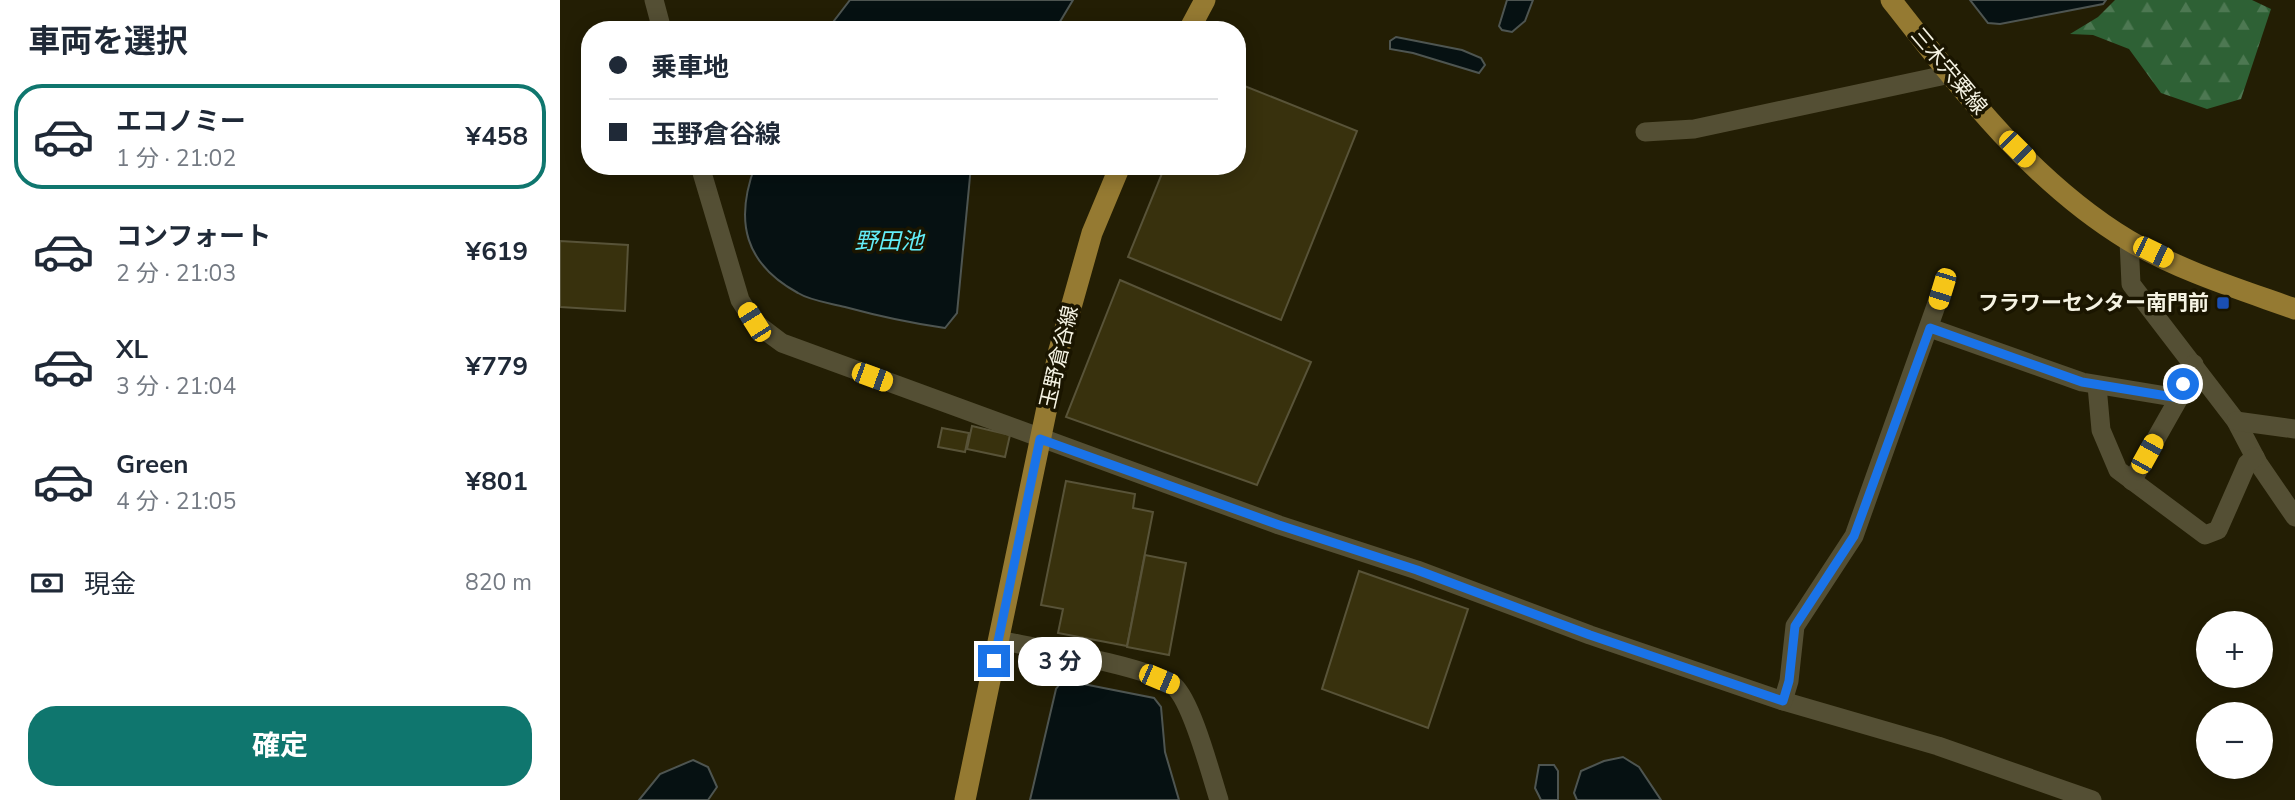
<!DOCTYPE html>
<html lang="ja">
<head>
<meta charset="utf-8">
<style>
	:root { --surface:#fff; --page:#f6f6f7; --text:#1f2937; --muted:#747a83; --line:#e0e1e3; --accent:#0f766e }
	body { margin:0; font-family:"Nunito Sans","Noto Sans JP",sans-serif; background:var(--page); color:var(--text); height:100vh; display:flex; flex-direction:column; font-size:26px; white-space:nowrap }
	* { box-sizing:border-box; margin:0 }
	p { font-size:23px; color:var(--muted) }
	.icon { flex:none; width:38px; height:38px; fill:none; stroke:currentColor; stroke-width:2; stroke-linecap:round; stroke-linejoin:round }
	.map { position:relative; flex:1; overflow:hidden }
	.side { display:flex; flex-direction:column; background:var(--surface); width:560px }
	.side>* { flex:none }
	.hud { position:absolute; left:21px; top:21px; width:665px; height:154px; border-radius:28px; box-shadow:0 4px 18px #0003; display:grid; align-content:center; height:154px; padding:0 28px; background:var(--surface) }
	.tools { position:absolute; left:1636px; top:611px; display:grid; gap:14px }
	.tools a { display:grid; place-items:center; width:77px; height:77px; border-radius:50%; background:var(--surface); box-shadow:0 4px 18px #0003; font-size:35px }
	.end { position:absolute; width:32px; height:32px; margin:-16px; border:9px solid #1a73e8; background:#fff; box-shadow:0 0 0 4px #fff }
	.from { border-radius:50% }
	.bubble { position:absolute; height:49px; border-radius:24px; background:var(--surface); box-shadow:0 4px 18px #0003; font-size:23px; font-weight:700; line-height:49px; text-align:center }
	.car { position:absolute; width:21px; height:42px; margin:-21px -10px; border-radius:9px; box-shadow:0 0 5px 2px #0007; background:linear-gradient(#f5c518 24%,#345 0 40%,#f5c518 0 76%,#345 0 86%,#f5c518 0) }
	.hud b { display:flex; align-items:center; gap:24px; height:66px; font-size:26px }
	.hud b+b { border-top:2px solid var(--line) }
	.hud i { width:18px; height:18px; background:var(--text) }
	ul { padding:0; list-style:none }
	li { display:flex; align-items:center; gap:21px; height:105px; margin:0 14px 10px; padding:0 14px; border:4px solid transparent; border-radius:28px }
	li div { flex:1 }
	li b { display:block; font-size:26px }
	li em { font-style:normal; font-weight:700 }
	li.active { border-color:var(--accent) }
	li>.icon { width:63px; height:63px; stroke-width:1.5 }
	h2 { padding:0 28px; font-size:32px; line-height:84px }
	.pay { display:flex; align-items:center; gap:18px; height:77px; padding:0 28px; font-size:26px }
	.pay p { margin-inline-start:auto }
	.action { display:flex; gap:14px; margin-top:auto; padding:14px 28px }
	.action a { flex:1; height:80px; border-radius:28px; background:var(--accent); color:#fff; font-size:28px; font-weight:700; line-height:80px; text-align:center }
	main { display:flex; flex:1; min-height:0 }
	.map>svg:first-child { display:block }
</style>
</head>
<body>
<main>
<section class="side">
<h2>車両を選択</h2>
<ul>
<li class="active"><svg class="icon" aria-label="car" viewBox="0 0 24 24"><path d="M5 17H2v-5l4-1 3-4h7l3 4 3 1v5h-3M9 17h6M6 11h13"/><circle cx="7" cy="17" r="2"/><circle cx="17" cy="17" r="2"/></svg><div><b>エコノミー</b><p>1 分 · 21:02</p></div><em>¥458</em></li>
<li><svg class="icon" aria-label="car" viewBox="0 0 24 24"><path d="M5 17H2v-5l4-1 3-4h7l3 4 3 1v5h-3M9 17h6M6 11h13"/><circle cx="7" cy="17" r="2"/><circle cx="17" cy="17" r="2"/></svg><div><b>コンフォート</b><p>2 分 · 21:03</p></div><em>¥619</em></li>
<li><svg class="icon" aria-label="car" viewBox="0 0 24 24"><path d="M5 17H2v-5l4-1 3-4h7l3 4 3 1v5h-3M9 17h6M6 11h13"/><circle cx="7" cy="17" r="2"/><circle cx="17" cy="17" r="2"/></svg><div><b>XL</b><p>3 分 · 21:04</p></div><em>¥779</em></li>
<li><svg class="icon" aria-label="car" viewBox="0 0 24 24"><path d="M5 17H2v-5l4-1 3-4h7l3 4 3 1v5h-3M9 17h6M6 11h13"/><circle cx="7" cy="17" r="2"/><circle cx="17" cy="17" r="2"/></svg><div><b>Green</b><p>4 分 · 21:05</p></div><em>¥801</em></li>
</ul>
<div class="pay"><svg class="icon" aria-label="cash" viewBox="0 0 24 24"><path d="M3 7h18v10H3z"/><circle cx="12" cy="12" r="2"/></svg>現金<p>820 m</p></div>
<div class="action"><a>確定</a></div>
</section>
<div class="map">
<svg width="1735" height="800" viewBox="0 0 1735 800">
	<defs>
		<pattern id="forest-firs" width="22" height="20" patternUnits="userSpaceOnUse" patternTransform="scale(1.75)"><rect width="22" height="20" fill="#2e6135"/><path d="M5 1l3.5 6h-7zM16 11l3.5 6h-7z" fill="#4d7852"/></pattern>
	</defs>
	<rect width="100%" height="100%" fill="#231e04"/>
	<polygon fill="url(#forest-firs)" points="1555,0 1692,0 1711,9 1681,99 1647,109 1601,93 1569,49 1533,35 1510,34 1538,17"/>
	<g fill="#061112" stroke="#4e5551" stroke-width="2">
		<polygon points="290,0 513,0 495,30 267,30"/>
		<polygon points="947,0 973,0 965,21 952,32 942,30 939,26"/>
		<polygon points="1410,0 1546,0 1543,4 1440,24 1428,23"/>
		<polygon points="836,37 902,50 921,58 925,65 919,73 853,53 830,49 830,41"/>
		<path d="M195 166H411L397 313 385 328C350 323 318 316 285 307 270 303 251 301 238 293 185 264 174 222 195 166Z"/>
		<polygon points="503,680 594,698 601,707 605,752 619,800 470,800 496,689"/>
		<polygon points="1063,757 1079,767 1101,800 1017,800 1014,793 1021,771 1044,761"/>
		<polygon points="133,760 148,767 157,787 148,800 79,800 100,774"/>
		<polygon points="979,765 994,765 998,771 998,800 981,800 975,788"/>
	</g>
	<g fill="#38310d" stroke="#585338" stroke-width="2">
		<polygon points="677,83 797,131 721,320 568,257 605,166 677,166"/>
		<polygon points="0,241 68,245 65,311 0,307"/>
		<polygon points="560,280 751,362 697,485 506,417"/>
		<polygon points="412,426 450,435 445,457 407,449"/>
		<polygon points="382,428 409,433 405,452 378,447"/>
		<polygon points="506,481 575,494 573,508 593,512 567,646 498,633 503,609 481,605"/>
		<polygon points="585,555 626,563 609,655 567,647"/>
		<polygon points="799,571 908,609 868,728 762,689"/>
	</g>
	<g fill="none" stroke-linecap="round" stroke-linejoin="round">
		<g stroke="#544f34" stroke-width="19">
			<polyline points="94,0 102,30"/>
			<polyline points="1085,132 1134,129 1381,76 1388,69"/>
			<polyline points="140,166 180,300 194,322 222,343 719,525 857,570 1030,635 1223,701 1378,746 1532,800"/>
			<polyline points="1569,241 1571,284 1676,421 1698,463 1735,517"/>
			<polyline points="1370,328 1522,382 1619,398"/>
			<polyline points="1537,386 1541,430 1558,470 1645,535 1658,530 1687,464 1695,457"/>
			<polyline points="1676,421 1735,429"/>
			<polyline points="1572,481 1619,398 1634,364"/>
			<path d="M438 640C472 647 592 667 614 686 632 702 651 775 659 800"/>
			<polyline points="1223,701 1229,681 1235,626 1294,536 1382,289"/>
		</g>
		<g stroke="#957a32" stroke-width="21">
			<path d="M1331 0C1399 87 1472 182 1568 240 1620 271 1679 289 1735 309"/>
			<polyline points="629,30 645,0"/>
			<polyline points="405,800 499,350 532,233 560,166"/>
		</g>
	</g>
	<g fill="none" stroke-linecap="round" stroke-linejoin="round">
		<polyline stroke="#1a73e8" stroke-width="9" points="434,661 480,439 719,525 857,570 1030,635 1223,701 1229,681 1235,626 1294,536 1370,328 1522,382 1619,398 1623,384"/>
	</g>
	<rect fill="#1a4fb4" stroke="#1a1500" stroke-width="2.5" x="1656" y="296" width="14" height="14" rx="3.5"/>
	<g text-anchor="middle" stroke-width="7" stroke-linejoin="round" paint-order="stroke">
		<g font-size="21" fill="#f5f3e3" stroke="#1a1500">
			<text transform="translate(1389 71) rotate(50)" y="7">三木宍粟線</text>
			<text transform="translate(499 357) rotate(-77)" y="7">玉野倉谷線</text>
		</g>
		<g font-size="21" font-weight="bold" fill="#f5f3e3" stroke="#1a1500" text-anchor="end">
			<text x="1649" y="310">フラワーセンター南門前</text>
		</g>
		<g font-size="23" font-style="italic" fill="#63eef8" stroke="#1a1500">
			<text x="329" y="249">野田池</text>
		</g>
	</g>
</svg>
<div class="tools">
<a>+</a>
<a>−</a>
</div>
<i class="end from" style="left:1623px;top:384px"></i>
<i class="end" style="left:434px;top:661px"></i>
<div class="bubble" style="left:458px;top:637px;width:84px">3 分</div>
<i class="car" style="left:1457px;top:149px;rotate:135deg"></i>
<i class="car" style="left:1593px;top:252px;rotate:116deg"></i>
<i class="car" style="left:1382px;top:289px;rotate:197deg"></i>
<i class="car" style="left:194px;top:322px;rotate:328deg"></i>
<i class="car" style="left:312px;top:377px;rotate:110deg"></i>
<i class="car" style="left:1587px;top:454px;rotate:29deg"></i>
<i class="car" style="left:599px;top:679px;rotate:113deg"></i>
<div class="hud">
<b><i class="from"></i>乗車地</b>
<b><i></i>玉野倉谷線</b>
</div>
</div>
</main>
</body>
</html>
